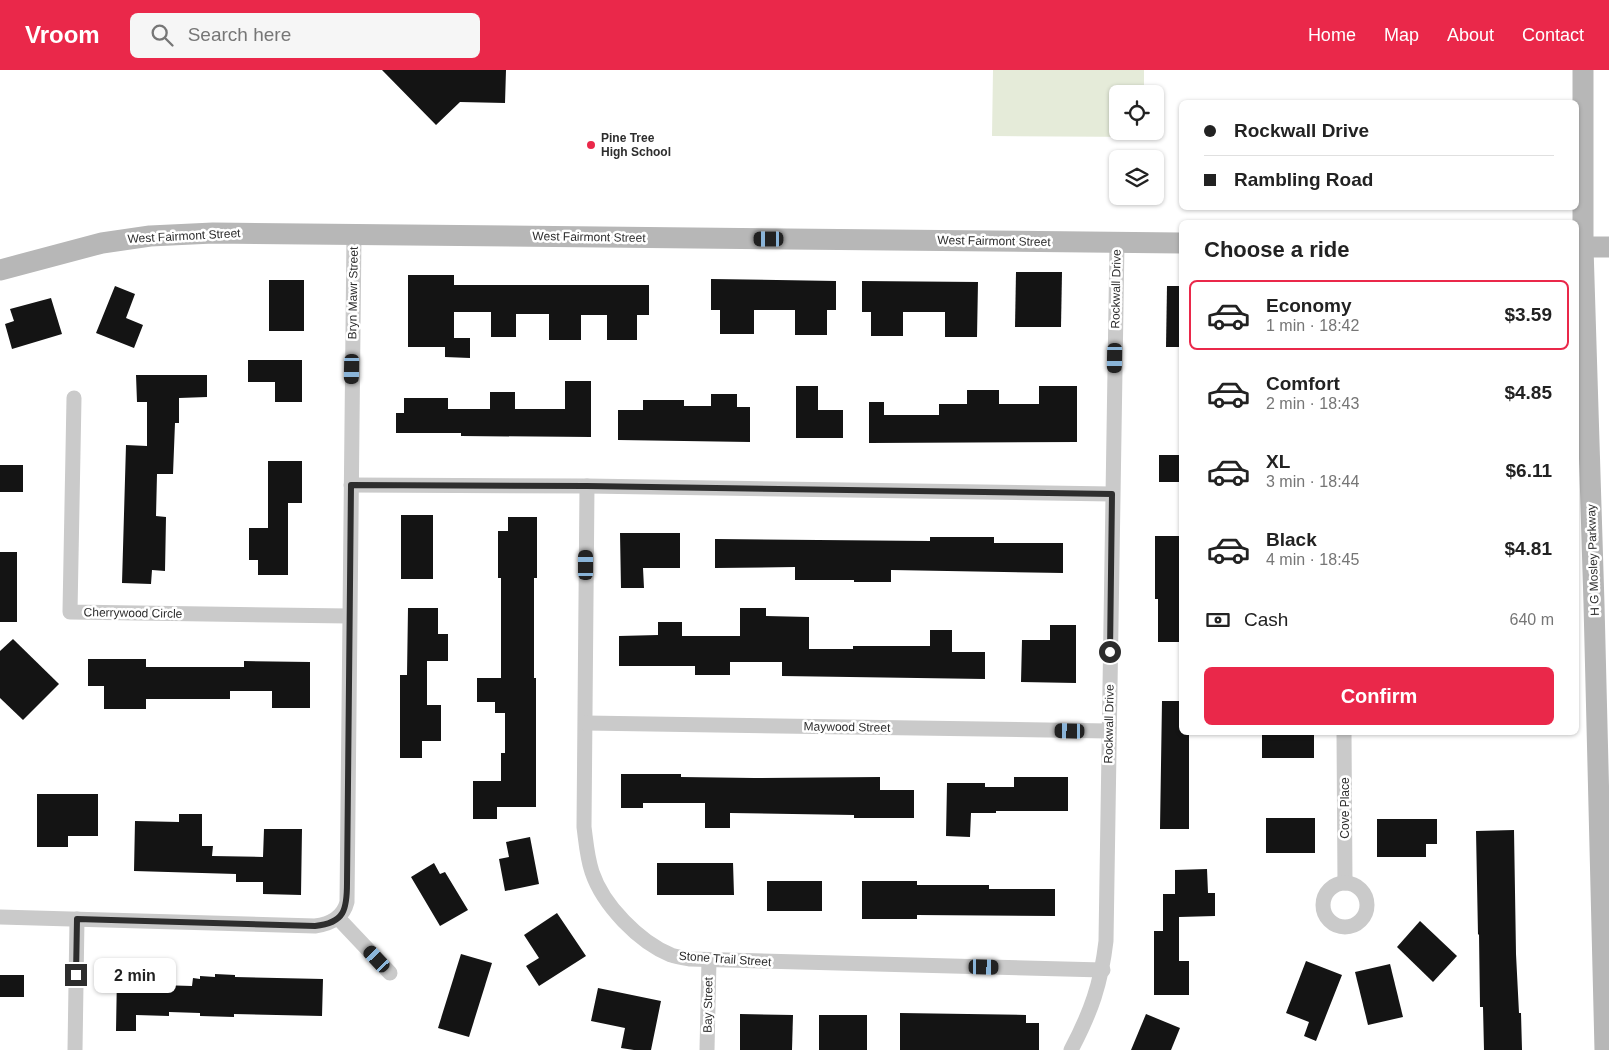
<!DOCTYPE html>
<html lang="en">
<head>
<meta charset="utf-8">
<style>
	:root { --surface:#fff; --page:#f6f6f6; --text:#222; --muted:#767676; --line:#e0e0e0; --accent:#ea284a }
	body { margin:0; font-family:Arial,sans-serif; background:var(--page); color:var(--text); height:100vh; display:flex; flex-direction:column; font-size:19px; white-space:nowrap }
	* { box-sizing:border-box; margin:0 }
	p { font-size:16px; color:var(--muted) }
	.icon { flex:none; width:28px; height:28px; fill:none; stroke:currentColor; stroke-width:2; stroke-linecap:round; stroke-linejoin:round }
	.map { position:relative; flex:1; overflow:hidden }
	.drawer { position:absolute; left:1179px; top:150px; width:400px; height:515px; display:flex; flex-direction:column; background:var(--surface); border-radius:8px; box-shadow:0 1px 4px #0004 }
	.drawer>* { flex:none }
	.banner { position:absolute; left:1179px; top:30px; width:400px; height:110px; border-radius:8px; box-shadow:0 1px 4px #0004; display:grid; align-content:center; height:110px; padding:0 25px; background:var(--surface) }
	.tools { position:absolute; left:1109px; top:15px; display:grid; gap:10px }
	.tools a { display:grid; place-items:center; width:55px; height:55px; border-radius:8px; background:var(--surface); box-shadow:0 1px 4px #0004; font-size:25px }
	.end { position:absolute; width:22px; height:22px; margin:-11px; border:6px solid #2d2d2d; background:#fff; box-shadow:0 0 0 2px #fff }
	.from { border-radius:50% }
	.bubble { position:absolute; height:35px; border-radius:8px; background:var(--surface); box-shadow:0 1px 4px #0004; font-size:16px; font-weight:600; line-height:35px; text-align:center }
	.car { position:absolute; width:15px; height:30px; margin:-15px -8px; border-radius:6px; box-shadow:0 0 4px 1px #0007; background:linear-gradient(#222 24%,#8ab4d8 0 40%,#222 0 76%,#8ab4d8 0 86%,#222 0) }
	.banner b { display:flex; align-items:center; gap:18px; height:48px; font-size:19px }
	.banner b+b { border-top:1px solid var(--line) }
	.banner i { width:12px; height:12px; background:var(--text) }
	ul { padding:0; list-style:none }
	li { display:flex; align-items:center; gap:15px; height:70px; margin:0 10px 8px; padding:0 15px; border:2px solid transparent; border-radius:8px }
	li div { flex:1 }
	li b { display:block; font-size:19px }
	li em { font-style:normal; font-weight:600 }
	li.selected { border-color:var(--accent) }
	li>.icon { width:45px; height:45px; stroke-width:1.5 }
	h2 { padding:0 25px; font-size:22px; line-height:60px }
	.pay { display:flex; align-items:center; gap:12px; height:55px; padding:0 25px; font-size:19px }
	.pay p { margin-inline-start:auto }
	.action { display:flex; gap:10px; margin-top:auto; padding:10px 25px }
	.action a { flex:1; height:58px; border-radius:8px; background:var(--accent); color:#fff; font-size:20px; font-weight:600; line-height:58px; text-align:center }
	header { display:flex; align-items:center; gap:30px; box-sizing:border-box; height:70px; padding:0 25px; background:var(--accent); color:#fff }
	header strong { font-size:24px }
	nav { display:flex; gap:28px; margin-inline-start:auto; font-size:18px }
	.search { width:350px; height:45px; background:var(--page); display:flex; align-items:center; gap:12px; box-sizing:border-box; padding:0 18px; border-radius:8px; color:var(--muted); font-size:19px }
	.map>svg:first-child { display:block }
</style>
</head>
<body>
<header>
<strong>Vroom</strong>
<div class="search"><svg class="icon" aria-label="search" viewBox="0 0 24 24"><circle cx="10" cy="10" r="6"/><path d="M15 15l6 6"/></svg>Search here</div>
<nav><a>Home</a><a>Map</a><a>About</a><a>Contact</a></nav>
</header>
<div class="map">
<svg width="1609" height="980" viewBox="0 0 1609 980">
	<rect width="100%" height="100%" fill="#fff"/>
	<polygon fill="#e5ebd9" points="993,0 1144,0 1144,24 1118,24 1118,61 1144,61 1144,67 992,66"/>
	<g fill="#141414">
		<polygon points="382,0 506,0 505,33 460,32 436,55"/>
		<polygon points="1016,202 1062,202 1061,257 1015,257"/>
		<polygon points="408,205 454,205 454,215 649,215 649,245 637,245 637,270 607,270 607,245 581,245 581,270 549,270 549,244 516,244 516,267 491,267 491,242 454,242 454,268 470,268 470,288 445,287 445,277 408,277"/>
		<polygon points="711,209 836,211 836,240 827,240 827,265 795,265 795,240 754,240 754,264 720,264 720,240 711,240"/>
		<rect x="269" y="210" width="35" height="51"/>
		<polygon points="862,211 978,212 977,267 945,267 945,242 903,242 903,266 871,266 871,242 862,242"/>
		<polygon points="115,216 135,224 126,248 143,255 134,278 96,263"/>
		<polygon points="1167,216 1181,216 1181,277 1166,277"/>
		<polygon points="51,228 62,264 12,279 5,254 14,251 10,239"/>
		<polygon points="248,290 302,290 302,332 275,332 275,312 248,312"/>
		<polygon points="136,305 207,305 207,327 179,328 179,353 175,353 173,404 157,404 156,446 166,447 165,501 152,500 151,514 122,513 126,375 147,376 147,332 137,332"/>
		<polygon points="565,311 591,311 591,367 461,366 461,363 396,363 396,343 404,343 404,328 448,328 448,339 490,339 490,322 515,322 515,339 565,339"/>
		<polygon points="796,316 818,316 818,340 843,340 843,368 796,368"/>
		<polygon points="1039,316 1077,316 1077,372 869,373 869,332 884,332 884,345 939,345 939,334 967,334 967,320 999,320 999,334 1039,334"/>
		<polygon points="711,324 737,324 737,337 750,337 750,372 618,370 618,340 643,340 643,330 684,330 684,336 711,336"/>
		<rect x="1159" y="385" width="22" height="27"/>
		<polygon points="268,391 302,391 302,433 288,433 288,505 258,505 258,490 249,490 249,458 268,458"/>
		<rect x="0" y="395" width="23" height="27"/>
		<rect x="401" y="445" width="32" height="64"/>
		<polygon points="508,447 537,447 537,508 534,508 534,608 536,608 536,737 497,737 497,749 473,749 473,711 501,711 501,683 505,683 505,643 495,643 495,632 477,632 477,608 501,608 501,508 498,508 498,461 508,461"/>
		<polygon points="620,463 680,463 680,498 643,498 644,518 621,518"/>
		<polygon points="1155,466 1181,466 1181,572 1158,572 1158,529 1155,529"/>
		<polygon points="930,467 994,467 994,473 1063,473 1063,503 891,500 891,512 854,512 854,510 795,510 795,497 715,498 715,469 930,471"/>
		<rect x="0" y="482" width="17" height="70"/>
		<polygon points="408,538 438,538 438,564 448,564 448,591 427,591 427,635 441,635 441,671 422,671 422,688 400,688 400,605 407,605"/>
		<polygon points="740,538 766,538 766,546 809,547 809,579 853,579 853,576 930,576 930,560 952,560 952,582 985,582 985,609 782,606 782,592 730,592 730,605 695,605 695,596 619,596 619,566 658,565 658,552 682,552 682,566 740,566"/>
		<polygon points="1050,555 1076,555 1076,613 1021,612 1022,570 1050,570"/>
		<polygon points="13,569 59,614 23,650 0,628 0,581"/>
		<polygon points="88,589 146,589 146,597 244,597 244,591 310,592 310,638 272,638 272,621 230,621 230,629 146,629 146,639 104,639 104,616 88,616"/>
		<polygon points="1162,631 1181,631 1181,662 1189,662 1189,759 1160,759"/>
		<rect x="1262" y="662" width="52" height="26"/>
		<polygon points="621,704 681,704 681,707 754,708 880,707 880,720 914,720 914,748 854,748 854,745 730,743 730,758 705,758 705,733 643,733 643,738 621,738"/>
		<polygon points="1014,707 1068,707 1068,741 996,741 996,743 971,743 970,767 946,766 947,713 985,713 985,717 1014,717"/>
		<polygon points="37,724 98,724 98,766 68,766 68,777 37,777"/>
		<polygon points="179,744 202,744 202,776 213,776 212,786 263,787 264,759 302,759 301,825 263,824 263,812 236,812 236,804 134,801 135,751 179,752"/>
		<rect x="1266" y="748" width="49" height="35"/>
		<polygon points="1377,749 1437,749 1437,774 1426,774 1426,787 1377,787"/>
		<polygon points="1514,760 1516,884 1519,943 1521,943 1522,980 1484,980 1483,937 1480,937 1479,864 1478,865 1476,761"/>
		<polygon points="530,767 539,814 505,821 499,789 509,787 506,772"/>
		<polygon points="434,793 440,804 445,802 468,840 440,856 411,807"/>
		<polygon points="657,793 733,793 734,825 657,825"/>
		<polygon points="1207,799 1208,823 1215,823 1215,846 1179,847 1179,891 1189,891 1189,925 1154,925 1154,861 1163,861 1163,824 1175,824 1175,800"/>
		<rect x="767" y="811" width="55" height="30"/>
		<polygon points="862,811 917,811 917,815 989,815 989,819 1055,819 1055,846 917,845 917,849 862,849"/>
		<polygon points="557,843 586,886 539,916 526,896 539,888 524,865"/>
		<polygon points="1420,851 1457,886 1433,912 1397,877"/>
		<polygon points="461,884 492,893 469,967 438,958"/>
		<polygon points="1306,891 1342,905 1316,971 1304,966 1309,952 1286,943"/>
		<polygon points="1390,894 1403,947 1368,955 1355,902"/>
		<polygon points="117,904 160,905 159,915 192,916 193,908 200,909 200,906 215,907 215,904 235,905 235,907 323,909 322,946 234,944 234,947 200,946 200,943 169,942 169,946 136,945 136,961 116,961"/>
		<rect x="0" y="905" width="24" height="22"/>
		<polygon points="598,918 661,931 651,980 634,980 621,978 625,958 591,951"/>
		<polygon points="900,943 1026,945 1026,953 1039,953 1039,980 900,980"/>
		<polygon points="740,944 793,945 792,980 740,980"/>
		<polygon points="1146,944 1180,958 1171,980 1131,980"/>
		<rect x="819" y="945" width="48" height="35"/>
	</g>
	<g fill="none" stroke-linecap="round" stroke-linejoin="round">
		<g stroke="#cacaca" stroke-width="15">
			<polyline points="74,328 70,542 349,546"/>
			<polyline points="351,415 587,416 1112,424"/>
			<path d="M587 416 584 757C586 772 587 787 592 802 603 835 639 872 671 885 677 887 684 888 690 889L1103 900"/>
			<polyline points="586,653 1108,661"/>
			<polyline points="1344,662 1345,813"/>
			<circle cx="1345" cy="835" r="22"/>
			<path d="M0 847 315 856C330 854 343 848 347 832L354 164"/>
			<polyline points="338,848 390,903"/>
			<polyline points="75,980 77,849"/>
			<polyline points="707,980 709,890"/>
			<path d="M1071 980C1091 942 1101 914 1106 871L1117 173"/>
		</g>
		<g stroke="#b7b7b7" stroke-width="21">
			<polyline points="1583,0 1583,177 1594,534 1605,980"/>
			<polyline points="1576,177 1609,177"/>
			<polyline points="0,200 102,173 150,166 213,163 1181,173"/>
		</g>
	</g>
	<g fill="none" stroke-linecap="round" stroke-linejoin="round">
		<path stroke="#2d2d2d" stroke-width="6" d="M76 905 77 849 315 856C345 853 347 839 347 813L351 415 587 416 1112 424 1110 582"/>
	</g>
	<circle fill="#ea284a" stroke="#fff" stroke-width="2" cx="591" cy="75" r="5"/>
	<g text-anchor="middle" stroke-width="5" stroke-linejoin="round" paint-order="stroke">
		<g font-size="12" font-weight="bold" fill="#2d2d2d" stroke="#fff" text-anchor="start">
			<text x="601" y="72">Pine Tree<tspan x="601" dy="14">High School</tspan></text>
		</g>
		<g font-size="12" fill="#2d2d2d" stroke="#fff">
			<text transform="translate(184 166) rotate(-3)" y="4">West Fairmont Street</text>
			<text transform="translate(589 167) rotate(1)" y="4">West Fairmont Street</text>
			<text transform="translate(994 171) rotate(1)" y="4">West Fairmont Street</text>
			<text transform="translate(1116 219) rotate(-89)" y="4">Rockwall Drive</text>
			<text transform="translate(353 223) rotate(-89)" y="4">Bryn Mawr Street</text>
			<text transform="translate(1593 490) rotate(-92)" y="4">H G Mosley Parkway</text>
			<text transform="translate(133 543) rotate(1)" y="4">Cherrywood Circle</text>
			<text transform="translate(1109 654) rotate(-89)" y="4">Rockwall Drive</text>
			<text transform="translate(847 657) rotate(1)" y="4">Maywood Street</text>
			<text transform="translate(1345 738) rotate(-90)" y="4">Cove Place</text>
			<text transform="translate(725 889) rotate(4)" y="4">Stone Trail Street</text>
			<text transform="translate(708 935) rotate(-89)" y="4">Bay Street</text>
		</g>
	</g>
</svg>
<div class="tools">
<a><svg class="icon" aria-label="locate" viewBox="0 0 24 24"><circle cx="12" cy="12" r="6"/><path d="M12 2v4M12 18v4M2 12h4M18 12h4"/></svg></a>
<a><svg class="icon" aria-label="layers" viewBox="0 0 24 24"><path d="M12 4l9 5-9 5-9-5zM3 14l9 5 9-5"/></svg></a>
</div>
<i class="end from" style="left:1110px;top:582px"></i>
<i class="end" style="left:76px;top:905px"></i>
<div class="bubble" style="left:94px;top:888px;width:82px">2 min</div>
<i class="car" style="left:769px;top:169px;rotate:270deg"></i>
<i class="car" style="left:1115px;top:288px;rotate:181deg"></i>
<i class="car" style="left:352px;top:299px;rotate:181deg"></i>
<i class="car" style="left:586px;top:495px;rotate:0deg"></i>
<i class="car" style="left:1070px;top:661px;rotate:271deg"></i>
<i class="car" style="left:377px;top:889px;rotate:317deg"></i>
<i class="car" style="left:984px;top:897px;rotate:91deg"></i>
<div class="banner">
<b><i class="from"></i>Rockwall Drive</b>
<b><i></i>Rambling Road</b>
</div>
<section class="drawer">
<h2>Choose a ride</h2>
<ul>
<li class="selected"><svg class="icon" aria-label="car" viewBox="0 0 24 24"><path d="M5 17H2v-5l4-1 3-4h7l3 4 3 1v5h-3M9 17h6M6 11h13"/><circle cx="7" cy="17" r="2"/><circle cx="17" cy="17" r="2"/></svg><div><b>Economy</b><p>1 min · 18:42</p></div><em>$3.59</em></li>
<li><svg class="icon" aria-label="car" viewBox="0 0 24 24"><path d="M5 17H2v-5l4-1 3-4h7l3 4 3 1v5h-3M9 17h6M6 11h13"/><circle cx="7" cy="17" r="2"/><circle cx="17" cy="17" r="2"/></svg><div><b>Comfort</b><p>2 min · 18:43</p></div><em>$4.85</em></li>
<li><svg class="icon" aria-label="car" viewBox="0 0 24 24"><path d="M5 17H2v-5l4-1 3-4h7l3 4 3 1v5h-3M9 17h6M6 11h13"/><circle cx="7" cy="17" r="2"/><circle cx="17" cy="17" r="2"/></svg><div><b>XL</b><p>3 min · 18:44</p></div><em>$6.11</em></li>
<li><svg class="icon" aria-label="car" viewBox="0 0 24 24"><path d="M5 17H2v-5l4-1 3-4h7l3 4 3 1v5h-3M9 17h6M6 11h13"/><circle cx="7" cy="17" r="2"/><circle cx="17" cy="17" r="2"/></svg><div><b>Black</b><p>4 min · 18:45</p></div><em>$4.81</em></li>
</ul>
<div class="pay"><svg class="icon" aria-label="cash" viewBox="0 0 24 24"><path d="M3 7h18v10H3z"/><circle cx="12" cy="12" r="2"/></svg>Cash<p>640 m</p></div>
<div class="action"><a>Confirm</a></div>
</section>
</div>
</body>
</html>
